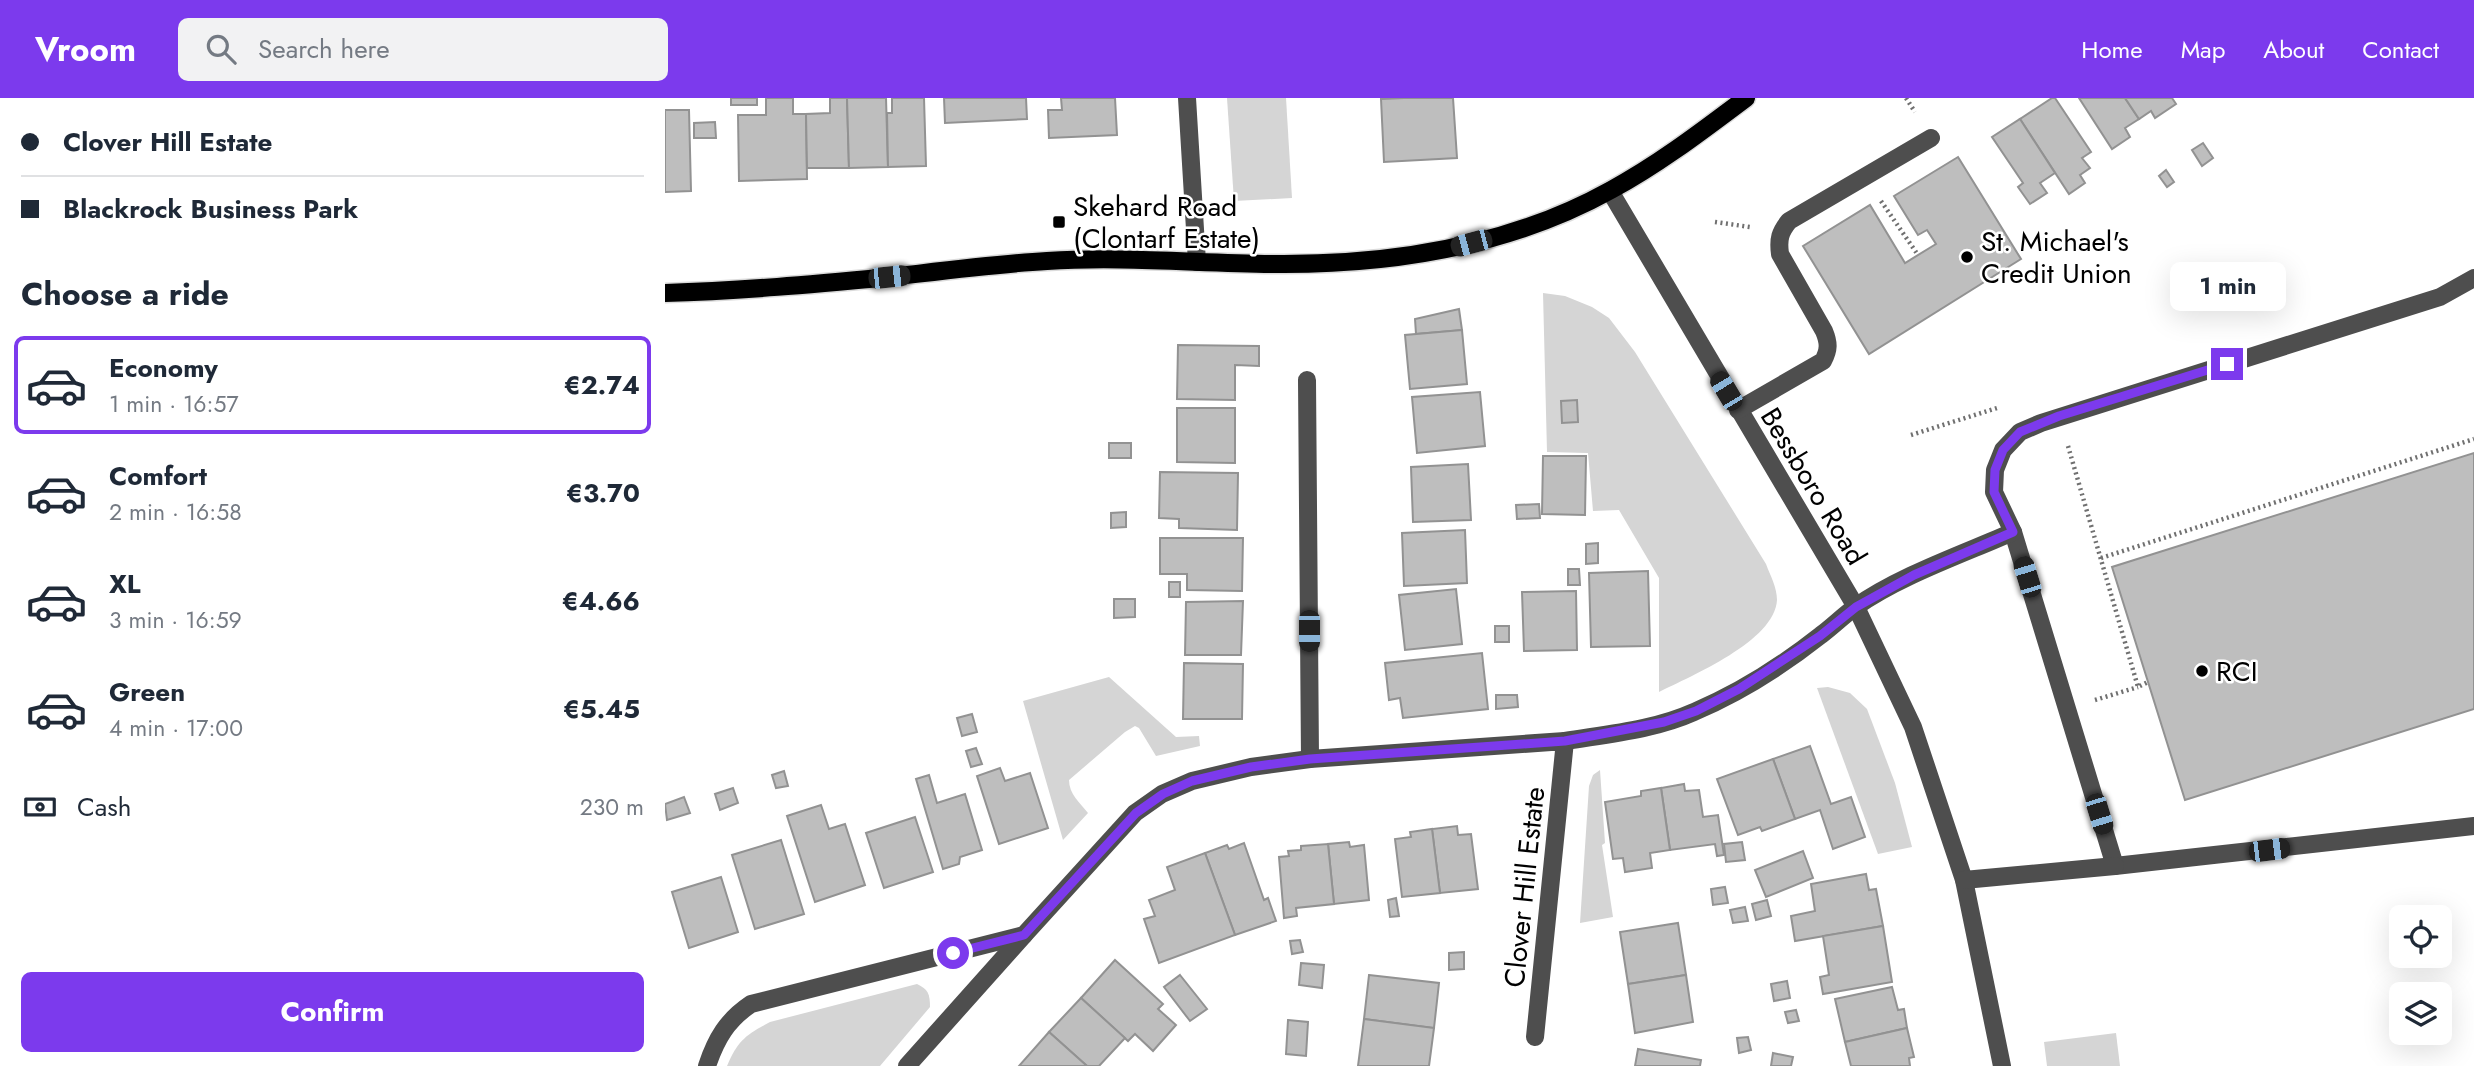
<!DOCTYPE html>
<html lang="en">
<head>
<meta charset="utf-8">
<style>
	:root { --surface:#fff; --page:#f2f2f3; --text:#1f2937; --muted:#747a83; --line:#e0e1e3; --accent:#7c3aed }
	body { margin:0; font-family:Jost,sans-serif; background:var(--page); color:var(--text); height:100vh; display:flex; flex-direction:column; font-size:26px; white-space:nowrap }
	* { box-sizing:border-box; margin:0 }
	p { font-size:23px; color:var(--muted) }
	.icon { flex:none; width:38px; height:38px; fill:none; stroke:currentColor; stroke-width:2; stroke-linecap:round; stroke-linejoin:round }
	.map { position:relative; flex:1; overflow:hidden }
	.sheet { display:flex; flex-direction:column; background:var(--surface); width:665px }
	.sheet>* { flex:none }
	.guide { display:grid; align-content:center; height:154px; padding:0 21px; background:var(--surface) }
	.tools { position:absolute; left:1724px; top:807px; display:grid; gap:14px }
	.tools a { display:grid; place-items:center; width:63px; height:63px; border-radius:10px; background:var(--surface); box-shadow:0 7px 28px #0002; font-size:35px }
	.end { position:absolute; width:32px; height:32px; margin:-16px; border:9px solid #7c3aed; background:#fff; box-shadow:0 0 0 4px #fff }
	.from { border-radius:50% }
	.bubble { position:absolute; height:49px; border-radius:10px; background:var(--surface); box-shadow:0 7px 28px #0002; font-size:23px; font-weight:700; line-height:49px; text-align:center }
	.car { position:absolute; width:21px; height:42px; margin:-21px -10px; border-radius:9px; box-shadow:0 0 5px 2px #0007; background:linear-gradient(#222 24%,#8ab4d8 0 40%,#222 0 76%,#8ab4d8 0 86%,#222 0) }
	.guide b { display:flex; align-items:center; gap:24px; height:66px; font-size:26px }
	.guide b+b { border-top:2px solid var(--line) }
	.guide i { width:18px; height:18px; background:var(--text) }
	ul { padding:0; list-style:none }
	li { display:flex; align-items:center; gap:21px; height:98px; margin:0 14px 10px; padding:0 7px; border:4px solid transparent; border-radius:10px }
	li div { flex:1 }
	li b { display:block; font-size:26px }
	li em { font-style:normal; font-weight:700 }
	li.selected { border-color:var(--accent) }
	li>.icon { width:63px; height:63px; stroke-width:1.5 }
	h2 { padding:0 21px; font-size:32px; line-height:84px }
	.pay { display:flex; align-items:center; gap:18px; height:77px; padding:0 21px; font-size:26px }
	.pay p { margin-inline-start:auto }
	.button { display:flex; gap:14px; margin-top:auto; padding:14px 21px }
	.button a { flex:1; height:80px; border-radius:10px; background:var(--accent); color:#fff; font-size:28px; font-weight:700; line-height:80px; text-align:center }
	header { display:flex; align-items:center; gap:42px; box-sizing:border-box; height:98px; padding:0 35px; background:var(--accent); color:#fff }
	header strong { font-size:33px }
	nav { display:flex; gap:38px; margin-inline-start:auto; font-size:24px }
	.search { width:490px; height:63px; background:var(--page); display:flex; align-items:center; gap:18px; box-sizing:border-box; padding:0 24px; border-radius:10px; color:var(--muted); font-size:26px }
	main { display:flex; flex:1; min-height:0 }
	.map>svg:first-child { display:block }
</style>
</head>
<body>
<header>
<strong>Vroom</strong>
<div class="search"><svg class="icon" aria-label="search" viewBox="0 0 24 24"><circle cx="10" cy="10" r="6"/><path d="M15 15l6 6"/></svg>Search here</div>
<nav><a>Home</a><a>Map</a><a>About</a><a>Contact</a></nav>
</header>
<main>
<section class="sheet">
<div class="guide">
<b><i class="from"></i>Clover Hill Estate</b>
<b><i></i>Blackrock Business Park</b>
</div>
<h2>Choose a ride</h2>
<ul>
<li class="selected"><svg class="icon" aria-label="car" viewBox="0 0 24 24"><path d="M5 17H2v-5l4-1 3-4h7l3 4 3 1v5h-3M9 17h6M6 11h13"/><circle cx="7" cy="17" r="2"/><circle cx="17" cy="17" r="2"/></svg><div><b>Economy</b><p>1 min · 16:57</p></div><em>€2.74</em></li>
<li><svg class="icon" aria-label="car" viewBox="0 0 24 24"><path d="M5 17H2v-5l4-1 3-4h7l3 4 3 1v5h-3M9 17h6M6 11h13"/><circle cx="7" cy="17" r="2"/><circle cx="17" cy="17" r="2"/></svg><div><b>Comfort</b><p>2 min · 16:58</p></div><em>€3.70</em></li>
<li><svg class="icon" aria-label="car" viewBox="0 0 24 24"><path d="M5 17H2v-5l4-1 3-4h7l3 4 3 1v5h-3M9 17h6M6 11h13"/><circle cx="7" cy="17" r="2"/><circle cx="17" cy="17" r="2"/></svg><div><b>XL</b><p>3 min · 16:59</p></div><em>€4.66</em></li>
<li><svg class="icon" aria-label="car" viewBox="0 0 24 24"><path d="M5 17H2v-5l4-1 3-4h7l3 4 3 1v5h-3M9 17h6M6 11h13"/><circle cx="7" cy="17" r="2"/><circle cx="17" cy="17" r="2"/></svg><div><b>Green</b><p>4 min · 17:00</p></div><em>€5.45</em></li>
</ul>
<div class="pay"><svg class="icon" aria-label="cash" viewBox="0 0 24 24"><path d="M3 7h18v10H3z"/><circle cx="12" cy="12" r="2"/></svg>Cash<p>230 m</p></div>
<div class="button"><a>Confirm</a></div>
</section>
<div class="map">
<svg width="1809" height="968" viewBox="0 0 1809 968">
	<rect width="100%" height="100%" fill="#fff"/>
	<g fill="#d5d5d5">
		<polygon points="562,0 621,0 627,100 569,103"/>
		<path d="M878 195 900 198 927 209 944 220 970 254 1101 466C1105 477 1112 489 1112 502 1110 543 1026 578 994 594V480L954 412 928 413 923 355 882 354Z"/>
		<path d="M444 579 511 639 534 638 535 648 491 658 474 630 470 628 460 634 404 682C404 696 415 705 423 715L398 742 358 603Z"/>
		<polygon points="1163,589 1185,595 1202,611 1230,685 1247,749 1213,756 1152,590"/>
		<polygon points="935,672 940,745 937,747 948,819 915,825 924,688 928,677"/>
		<path d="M252 886C263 891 265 896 265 909L215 968H62C73 942 81 937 105 924Z"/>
		<polygon points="1451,935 1455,968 1382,968 1379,944"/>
	</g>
	<g fill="#bebebe" stroke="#929292" stroke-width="2">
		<rect x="66" y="0" width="26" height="7"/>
		<polygon points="101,0 128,0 128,16 141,16 142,81 74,83 73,17 101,17"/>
		<polygon points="165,0 182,0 184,70 142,70 141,16 165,15"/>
		<polygon points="182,0 221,0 223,69 184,70"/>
		<polygon points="227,0 259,0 261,68 223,69 222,15 227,15"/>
		<polygon points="279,0 361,0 362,21 280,25"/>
		<polygon points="396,0 450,0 452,37 384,40 383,12 397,12"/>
		<polygon points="739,0 788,0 792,60 719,64 716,1"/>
		<polygon points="1387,0 1390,0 1426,54 1417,60 1425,70 1415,77 1420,85 1404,96 1355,21"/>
		<polygon points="1414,0 1460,0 1474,21 1460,30 1465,39 1447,51"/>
		<polygon points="1460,0 1507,0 1511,6 1490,20 1486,13 1474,21"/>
		<polygon points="0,12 24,12 26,93 0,94"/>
		<polygon points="1355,21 1390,75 1375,85 1382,95 1365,106 1353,89 1358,85 1327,39"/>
		<polygon points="50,24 51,40 29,40 29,25"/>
		<polygon points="1538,45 1548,60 1537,68 1527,52"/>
		<polygon points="1293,59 1356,161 1204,256 1138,148 1205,107 1240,165 1271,146 1262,132 1253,137 1229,98"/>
		<polygon points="1501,72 1509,84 1502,89 1494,78"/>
		<polygon points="794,211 797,232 751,236 750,221"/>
		<polygon points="797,232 802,286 745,291 740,237"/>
		<polygon points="513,247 594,248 594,268 570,267 570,302 512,301"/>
		<polygon points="815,294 820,348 752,355 747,299"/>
		<polygon points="912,302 913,324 897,325 896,303"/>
		<polygon points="512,310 570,310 570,365 512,364"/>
		<rect x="444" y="345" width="22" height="15"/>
		<polygon points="1809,355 1809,611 1520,702 1447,469"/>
		<polygon points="878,358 921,358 920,417 877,416"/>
		<polygon points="803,366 806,422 748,424 746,369"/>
		<polygon points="495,374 573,375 572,432 514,430 514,421 494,420"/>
		<polygon points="874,406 875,420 852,421 851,407"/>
		<polygon points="461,414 461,429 446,430 446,415"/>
		<polygon points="800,432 802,485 739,488 737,435"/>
		<polygon points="495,440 578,440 577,493 522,492 522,476 495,476"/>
		<polygon points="933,445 933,465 921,466 921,446"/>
		<polygon points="903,471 914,471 915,487 903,487"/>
		<polygon points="983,473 985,548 926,549 924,475"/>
		<rect x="504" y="484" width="11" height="15"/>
		<polygon points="791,491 797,546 740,552 734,497"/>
		<polygon points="911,493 912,552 859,553 857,494"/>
		<polygon points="449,501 470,501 470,519 449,520"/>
		<polygon points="578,503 576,557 520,557 521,504"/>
		<rect x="830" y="528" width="14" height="16"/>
		<polygon points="817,555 823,611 738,620 735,600 724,602 720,565"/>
		<polygon points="519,565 578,566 577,621 518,621"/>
		<polygon points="831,597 852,597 853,609 831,611"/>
		<polygon points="307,616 312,634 297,638 292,620"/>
		<polygon points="1145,648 1166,706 1186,699 1200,739 1168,751 1155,712 1130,721 1108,661"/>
		<polygon points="311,650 317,666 306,669 301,653"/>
		<polygon points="1108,661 1130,721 1097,733 1095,729 1073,737 1052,681"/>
		<polygon points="335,670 340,683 365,675 383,730 334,746 312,678"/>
		<polygon points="119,673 123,688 111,690 107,677"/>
		<polygon points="264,677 272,705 300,696 317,752 295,759 294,766 278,771 251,681"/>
		<polygon points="1019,686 1020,693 1034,692 1038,719 1053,717 1059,757 1052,758 1050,746 1005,752 996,690"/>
		<polygon points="68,690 73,705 55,712 50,696"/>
		<polygon points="996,690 1005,752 985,755 987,770 960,774 958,760 948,761 940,704 976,698 976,693"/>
		<polygon points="19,699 25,715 2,722 0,706"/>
		<polygon points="156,707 164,731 180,726 200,787 150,804 122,718"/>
		<polygon points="250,719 268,774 219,790 201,735"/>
		<polygon points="792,728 793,737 806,736 813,791 775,795 767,731"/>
		<polygon points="767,731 775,795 737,799 730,741 746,739 745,734"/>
		<polygon points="116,742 139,816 90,831 67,757"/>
		<polygon points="684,744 685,749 699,747 704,802 669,806 663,746"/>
		<polygon points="1077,744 1080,762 1061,764 1059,746"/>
		<polygon points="579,745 599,802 603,800 611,823 570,837 540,755 562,747 564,751"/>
		<polygon points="663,746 669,806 631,810 632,818 619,820 614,759 624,758 623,753 636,752 636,748"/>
		<polygon points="1138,753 1148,780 1101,799 1090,772"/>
		<polygon points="540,755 570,837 494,865 479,821 490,818 484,802 510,792 502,769"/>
		<polygon points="1201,776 1204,792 1211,791 1218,828 1130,843 1126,818 1150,813 1146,786"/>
		<polygon points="56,779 73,834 24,850 7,794"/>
		<polygon points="1060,789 1063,805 1048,807 1046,791"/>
		<polygon points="731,800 734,818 725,819 723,802"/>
		<polygon points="1102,802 1106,818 1091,822 1087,806"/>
		<polygon points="1080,809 1083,823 1068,825 1065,812"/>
		<polygon points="1013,825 1021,877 963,886 955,834"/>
		<polygon points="1218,828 1227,884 1158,896 1155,879 1164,877 1158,838"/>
		<polygon points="635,842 638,854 627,856 625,843"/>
		<polygon points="799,854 799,871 784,872 784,855"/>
		<polygon points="450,862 498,906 493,911 511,927 488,953 470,936 463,943 416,900"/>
		<polygon points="636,865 659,867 657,890 634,887"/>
		<polygon points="515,877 542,911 525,923 499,889"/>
		<polygon points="704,877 774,885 769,930 699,921"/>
		<polygon points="1021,877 1028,924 970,935 963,886"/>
		<polygon points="1122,883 1125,900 1109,903 1106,886"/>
		<polygon points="1227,889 1233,912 1239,911 1242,930 1180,944 1170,901"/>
		<polygon points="416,900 460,940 434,968 422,968 384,934"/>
		<polygon points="1131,912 1134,923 1123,925 1120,914"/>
		<polygon points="699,921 769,930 764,968 693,968"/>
		<polygon points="623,922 643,924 641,958 621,956"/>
		<polygon points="1242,930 1249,959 1244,960 1245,968 1186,968 1180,944"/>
		<polygon points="384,934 422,968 354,968"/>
		<polygon points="1083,939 1086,952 1074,955 1072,940"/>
		<polygon points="973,951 1036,962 1035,968 970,968"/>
		<polygon points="1108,955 1128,959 1126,968 1106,968"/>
	</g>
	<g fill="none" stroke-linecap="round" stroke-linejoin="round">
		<g stroke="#dbdbdb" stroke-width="21">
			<path id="major" d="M0 195C75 193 150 186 225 179 277 173 330 166 382 163 461 158 540 166 619 166 731 166 847 147 946 92 994 66 1037 33 1081 0"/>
		</g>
		<g stroke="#707070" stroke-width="4.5" stroke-dasharray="2 3.5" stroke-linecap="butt">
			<polyline points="1241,0 1250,14"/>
			<polyline points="1216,103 1253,157"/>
			<polyline points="1050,124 1085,129"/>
			<polyline points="1246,337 1332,310"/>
			<polyline points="1403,348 1473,589 1483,584"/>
			<polyline points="1436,460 1809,341"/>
			<polyline points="1430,602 1473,589"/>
		</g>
		<g stroke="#4e4e4e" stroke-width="18">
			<polyline points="522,0 532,164"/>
			<polyline points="945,93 1191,509 1248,629 1299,782 1337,968"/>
			<polyline points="1809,180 1775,199 1376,325 1355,334 1338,352 1330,372 1329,394 1348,434 1450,768 1809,728"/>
			<polyline points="642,282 645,661"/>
			<path d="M1073 312 1158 263C1164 252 1164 245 1159 233L1115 156C1113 141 1115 134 1124 123L1266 40"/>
			<path d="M900 643C943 636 989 632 1029 614 1074 595 1118 567 1156 537 1168 528 1178 518 1189 510 1234 478 1298 456 1348 434"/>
			<polyline points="1299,782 1450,768"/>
			<path d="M42 968C51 941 62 922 86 906L359 837 470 715 497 696 527 683 586 669 645 661 900 643 870 939"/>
			<polyline points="242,968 359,837"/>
		</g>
		<use href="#major" stroke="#000" stroke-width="18"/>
	</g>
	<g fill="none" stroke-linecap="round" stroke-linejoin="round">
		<polyline stroke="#7c3aed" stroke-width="9" points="288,855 359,837 471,715 498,696 527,683 586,669 645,661 900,643 999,624 1031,613 1074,591 1155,538 1191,509 1249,477 1348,434 1329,394 1330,372 1338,352 1355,334 1394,318 1562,266"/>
	</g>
	<g fill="#000" stroke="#fff" stroke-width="2.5">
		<rect x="387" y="117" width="14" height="14" rx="3.5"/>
		<circle cx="1302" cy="159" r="7"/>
		<circle cx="1537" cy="573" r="7"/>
	</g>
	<g text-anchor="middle" stroke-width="5" stroke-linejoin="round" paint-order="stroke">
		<g font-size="28" fill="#000" stroke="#fff" text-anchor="start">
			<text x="408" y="118">Skehard Road<tspan x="408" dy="32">(Clontarf Estate)</tspan></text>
			<text x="1316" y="153">St. Michael's<tspan x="1316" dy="32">Credit Union</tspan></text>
			<text x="1551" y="583">RCI</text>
		</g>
		<g font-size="28" fill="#000" stroke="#fff">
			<text transform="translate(1149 388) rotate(59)" y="10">Bessboro Road</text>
			<text transform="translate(859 789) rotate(-84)" y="10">Clover Hill Estate</text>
		</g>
	</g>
</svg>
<div class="tools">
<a><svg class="icon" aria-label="locate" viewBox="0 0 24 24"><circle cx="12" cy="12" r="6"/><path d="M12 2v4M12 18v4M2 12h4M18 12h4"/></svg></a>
<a><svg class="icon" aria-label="layers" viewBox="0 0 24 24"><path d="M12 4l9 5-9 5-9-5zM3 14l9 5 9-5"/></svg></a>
</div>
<i class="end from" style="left:288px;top:855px"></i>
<i class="end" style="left:1562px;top:266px"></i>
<div class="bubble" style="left:1505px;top:164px;width:116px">1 min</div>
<i class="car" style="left:806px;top:145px;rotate:255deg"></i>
<i class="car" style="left:224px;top:179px;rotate:84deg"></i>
<i class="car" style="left:1061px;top:293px;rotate:329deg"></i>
<i class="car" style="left:1362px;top:479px;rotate:343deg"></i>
<i class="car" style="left:644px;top:533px;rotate:180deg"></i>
<i class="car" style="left:1434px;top:716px;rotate:163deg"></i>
<i class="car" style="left:1604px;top:752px;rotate:83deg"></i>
</div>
</main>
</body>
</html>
